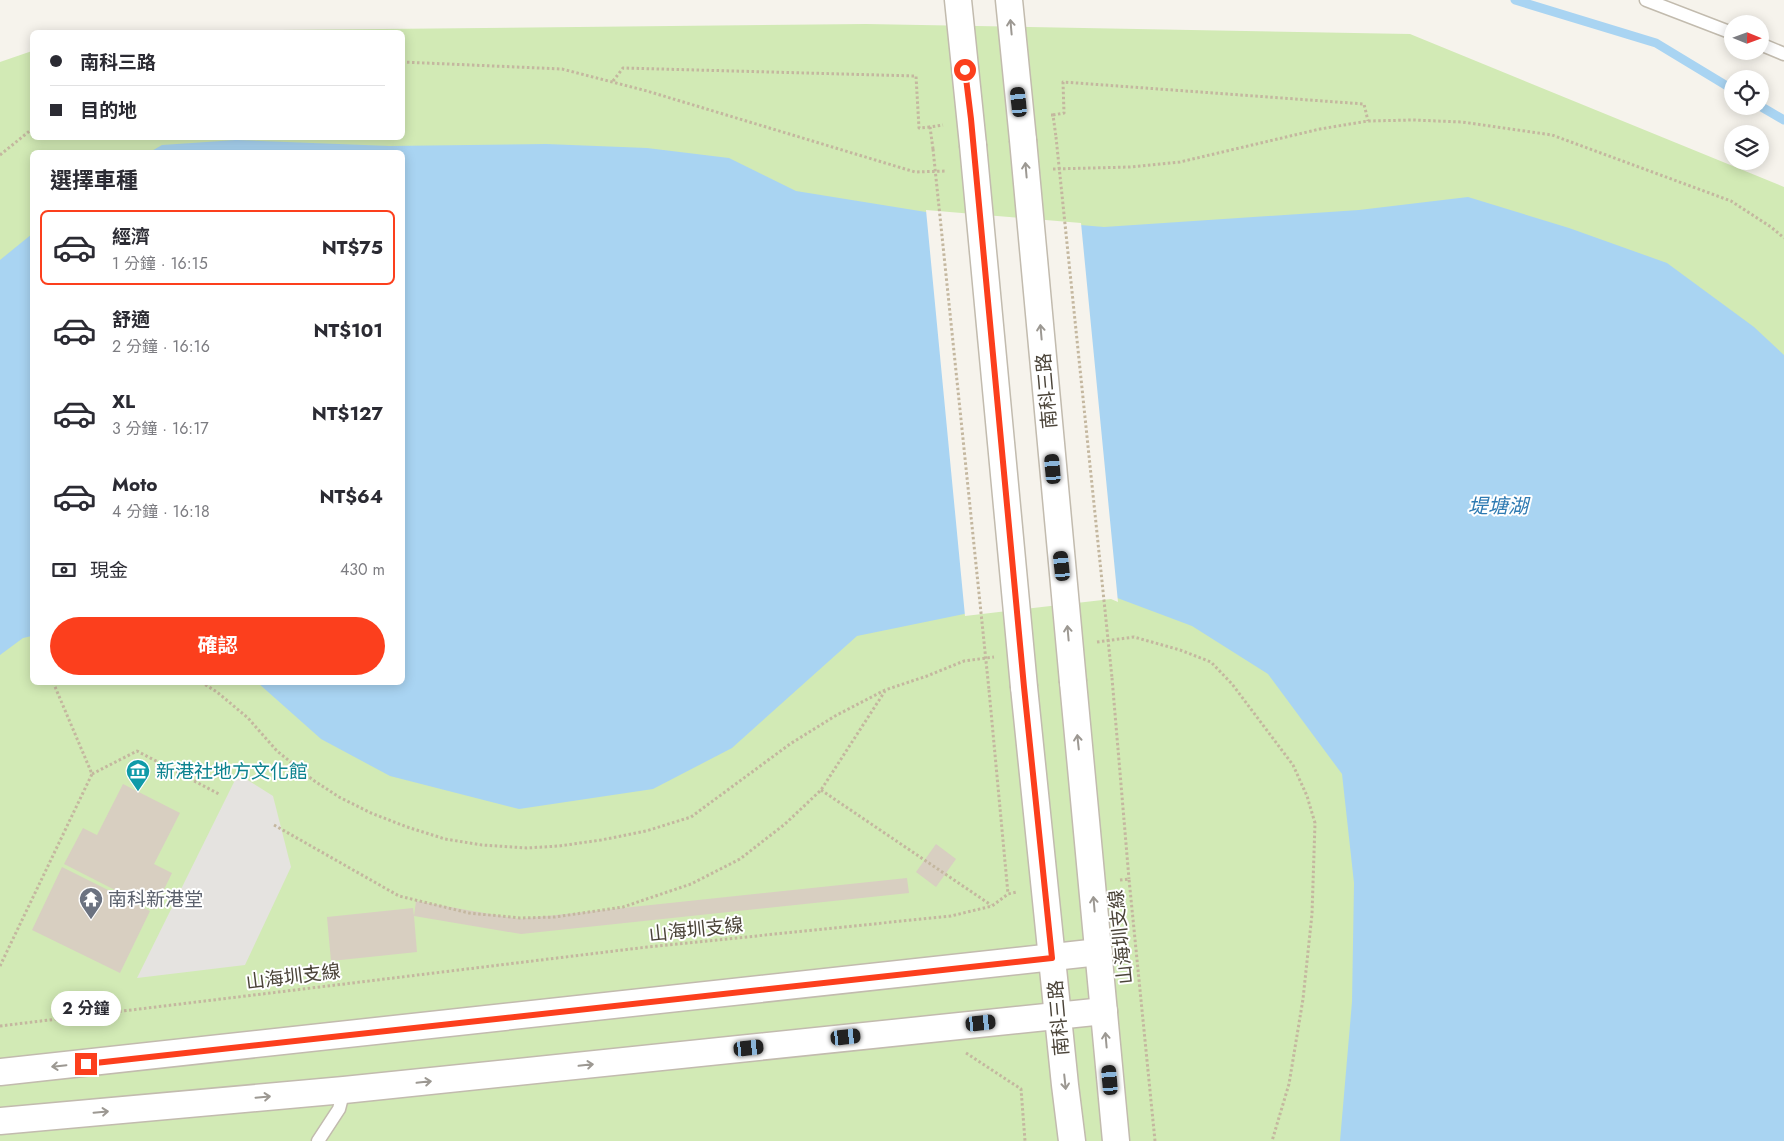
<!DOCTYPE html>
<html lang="zh-TW">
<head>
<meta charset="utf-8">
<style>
	:root { --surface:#fff; --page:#f2f2f3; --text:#2b2b33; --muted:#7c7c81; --line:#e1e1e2; --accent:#fc3f1d }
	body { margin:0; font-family:Jost,"Noto Sans TC",sans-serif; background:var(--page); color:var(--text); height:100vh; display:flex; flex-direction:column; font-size:19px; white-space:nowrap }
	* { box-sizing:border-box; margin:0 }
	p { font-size:16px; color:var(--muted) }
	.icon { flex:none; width:28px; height:28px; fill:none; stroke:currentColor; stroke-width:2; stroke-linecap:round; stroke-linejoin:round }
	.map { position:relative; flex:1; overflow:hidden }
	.side { position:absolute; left:30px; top:150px; width:375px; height:535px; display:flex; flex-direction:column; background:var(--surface); border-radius:8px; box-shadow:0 2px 12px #0003 }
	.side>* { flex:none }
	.banner { position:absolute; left:30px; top:30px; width:375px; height:110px; border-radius:8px; box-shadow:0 2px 12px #0003; display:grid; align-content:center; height:110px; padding:0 20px; background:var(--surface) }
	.needle { width:32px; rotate:91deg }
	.fabs { position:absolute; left:1724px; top:15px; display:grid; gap:10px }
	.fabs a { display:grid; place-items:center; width:45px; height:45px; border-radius:50%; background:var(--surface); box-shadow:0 2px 12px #0003; font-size:25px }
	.end { position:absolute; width:22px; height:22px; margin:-11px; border:6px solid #fc3f1d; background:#fff; box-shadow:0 0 0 2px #fff }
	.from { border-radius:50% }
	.bubble { position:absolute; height:35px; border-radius:18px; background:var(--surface); box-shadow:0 2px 12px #0003; font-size:16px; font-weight:700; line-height:35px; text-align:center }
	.car { position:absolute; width:15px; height:30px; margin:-15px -8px; border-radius:6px; box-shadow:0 0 4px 1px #0007; background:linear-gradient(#222 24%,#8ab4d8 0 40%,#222 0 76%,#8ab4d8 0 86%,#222 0) }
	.banner b { display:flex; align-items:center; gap:18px; height:48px; font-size:19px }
	.banner b+b { border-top:1px solid var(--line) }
	.banner i { width:12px; height:12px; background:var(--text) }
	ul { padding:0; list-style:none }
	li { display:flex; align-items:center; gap:15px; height:75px; margin:0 10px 8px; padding:0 10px; border:2px solid transparent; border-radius:8px }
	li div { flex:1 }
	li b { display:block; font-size:19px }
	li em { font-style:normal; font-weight:700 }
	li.active { border-color:var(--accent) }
	li>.icon { width:45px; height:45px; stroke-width:1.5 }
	h2 { padding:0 20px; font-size:22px; line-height:60px }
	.pay { display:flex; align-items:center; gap:12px; height:55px; padding:0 20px; font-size:19px }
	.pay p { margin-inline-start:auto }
	.button { display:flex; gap:10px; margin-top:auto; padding:10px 20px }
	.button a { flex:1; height:58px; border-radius:30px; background:var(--accent); color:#fff; font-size:20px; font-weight:700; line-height:58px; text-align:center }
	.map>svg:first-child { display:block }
</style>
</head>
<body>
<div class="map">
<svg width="1784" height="1141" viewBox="0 0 1784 1141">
	<rect width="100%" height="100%" fill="#f6f3ec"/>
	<path fill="#d2eab5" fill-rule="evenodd" d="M866 24 1410 34 1784 187V1141H0V62L32 51V138H402V32H92ZM32 152H402V682H32Z"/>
	<polygon fill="#e5e3e0" points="238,774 273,796 291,867 245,965 137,978"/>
	<g fill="#a9d4f2">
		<polygon points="236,140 390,146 546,144 647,148 729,158 796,191 926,212 1104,227 1359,210 1468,197 1569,228 1667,263 1754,327 1784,355 1784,1141 1340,1141 1352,1002 1354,883 1342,774 1268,674 1192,626 1112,596 969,613 857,636 732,748 653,789 519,809 390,776 321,739 258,683 402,682 402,152 150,152 162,145"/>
		<polygon points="32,234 32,636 23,638 0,655 0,260"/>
	</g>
	<polygon fill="#f6f3ec" points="926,210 1081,223 1118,602 1111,599 965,616"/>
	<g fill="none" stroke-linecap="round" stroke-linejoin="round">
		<g stroke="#a9d4f2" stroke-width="9">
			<polyline points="1515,0 1656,43 1732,89"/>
			<polyline points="1760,106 1784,120"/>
		</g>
	</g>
	<g fill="#d8cfc1">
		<polygon points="123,784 180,813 154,864 172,873 154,910 64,864 83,828 97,835"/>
		<polygon points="936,844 956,859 936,887 916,872"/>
		<polygon points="62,867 150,911 120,973 32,930"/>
		<polygon points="907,878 909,893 521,934 414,916 417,952 331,961 327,917 413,908 414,916 416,901 519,919"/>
	</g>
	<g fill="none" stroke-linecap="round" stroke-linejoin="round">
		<g stroke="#c2bbae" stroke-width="15">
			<g id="service">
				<polyline points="1646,0 1732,33"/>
				<polyline points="1760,44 1784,54"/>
				<polyline points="318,1141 339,1109 344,1090"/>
			</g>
		</g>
		<g stroke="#c2bbae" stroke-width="29">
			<g id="minor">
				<polyline points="958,0 973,145"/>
				<polyline points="1009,0 1023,140"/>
				<polyline points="1073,682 1116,1141"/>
				<polyline points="1024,687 1065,1085 1072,1141"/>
				<polyline points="0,1072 1099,952"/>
				<polyline points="0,1121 344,1090 1104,1011"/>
			</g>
		</g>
		<g stroke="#c4b79f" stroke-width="3" stroke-dasharray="2.5 2.5" stroke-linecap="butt">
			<polyline points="402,62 562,69 647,91 915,172 947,171"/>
			<polyline points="613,81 623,68 916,76 919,128 930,127"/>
			<polyline points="1051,115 1053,115 1056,137"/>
			<polyline points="1053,115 1064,113 1063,82 1364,104 1368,121"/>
			<polyline points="933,149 930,127 943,125"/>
			<polyline points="0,155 32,129"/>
			<polyline points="1053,169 1130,167 1180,162 1320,129 1368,121 1413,120 1462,122 1552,135 1731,201 1771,227 1784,238"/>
			<polyline points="1097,642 1134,637 1180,650 1211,662 1232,684 1293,765 1307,796 1315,823 1312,914 1303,999 1289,1084 1272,1141"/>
			<polyline points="1112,678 1129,879"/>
			<polyline points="201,682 217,692 248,718 277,751 313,780 339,797 371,813 407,827 445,839 482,845 527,848 559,846 601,840 646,831 691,817 790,744 835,716 885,690 927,676 964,661 994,657"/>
			<polyline points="989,690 1008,894"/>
			<polyline points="92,774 137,751 219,794"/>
			<polyline points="821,790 991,905"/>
			<polyline points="274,825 399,896 469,913 520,918 555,917 623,907 691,884 740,859 785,824 821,790 885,691"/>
			<polyline points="1120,880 1129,879 1155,1141"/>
			<polyline points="0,966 92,774 53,682"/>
			<polyline points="0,1026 639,948 951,916 992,906 1008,894 1017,892"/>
			<polyline points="966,1053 1021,1089 1025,1141"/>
		</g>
		<use href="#service" stroke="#fff" stroke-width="12"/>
		<use href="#minor" stroke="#fff" stroke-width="26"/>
		<g stroke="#c2bbae" stroke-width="29" stroke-linecap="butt">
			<g id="minor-bridge">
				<polyline points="1023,140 1073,682"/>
				<polyline points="973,145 1024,687"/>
			</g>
		</g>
		<g stroke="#c4b79f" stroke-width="3" stroke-dasharray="2.5 2.5" stroke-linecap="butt">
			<polyline points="1056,137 1112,678"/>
			<polyline points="933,149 989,690"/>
		</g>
		<use href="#minor-bridge" stroke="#fff" stroke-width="26"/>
	</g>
	<defs><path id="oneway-shaft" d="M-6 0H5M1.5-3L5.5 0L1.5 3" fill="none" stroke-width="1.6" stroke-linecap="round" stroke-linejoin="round" transform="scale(1.25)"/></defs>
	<g stroke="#9c9892">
		<use href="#oneway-shaft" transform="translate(1011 27) rotate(-95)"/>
		<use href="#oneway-shaft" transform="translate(1026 170) rotate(-95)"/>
		<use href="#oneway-shaft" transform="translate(1041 332) rotate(-95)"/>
		<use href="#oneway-shaft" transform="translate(1068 633) rotate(-95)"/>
		<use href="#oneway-shaft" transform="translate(1078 742) rotate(-96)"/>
		<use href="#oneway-shaft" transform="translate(1094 904) rotate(-95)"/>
		<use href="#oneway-shaft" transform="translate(1106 1040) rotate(-95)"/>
		<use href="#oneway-shaft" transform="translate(586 1065) rotate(-6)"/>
		<use href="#oneway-shaft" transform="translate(59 1066) rotate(174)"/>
		<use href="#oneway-shaft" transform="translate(424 1082) rotate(-6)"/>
		<use href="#oneway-shaft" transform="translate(1065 1082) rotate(84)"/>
		<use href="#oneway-shaft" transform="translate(263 1097) rotate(-5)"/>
		<use href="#oneway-shaft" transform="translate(101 1112) rotate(-5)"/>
	</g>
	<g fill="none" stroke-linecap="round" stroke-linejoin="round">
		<polyline stroke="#fc3f1d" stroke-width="6" points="86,1064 1052,958 1024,687 971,119 965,70"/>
	</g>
	<defs>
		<g id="museum-pin" transform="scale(1.25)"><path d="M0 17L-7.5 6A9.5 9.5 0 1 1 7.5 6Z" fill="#0f9aa8" stroke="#fff"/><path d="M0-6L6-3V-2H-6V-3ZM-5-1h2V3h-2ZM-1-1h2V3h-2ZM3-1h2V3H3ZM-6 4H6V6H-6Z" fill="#fff"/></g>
		<g id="temple-pin" transform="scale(1.25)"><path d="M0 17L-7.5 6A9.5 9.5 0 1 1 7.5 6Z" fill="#6b7280" stroke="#fff"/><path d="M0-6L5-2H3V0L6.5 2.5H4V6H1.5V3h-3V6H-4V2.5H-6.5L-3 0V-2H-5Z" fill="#fff"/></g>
	</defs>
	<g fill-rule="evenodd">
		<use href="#museum-pin" x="138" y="771"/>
		<use href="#temple-pin" x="91" y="899"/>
	</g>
	<g text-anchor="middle" stroke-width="4" stroke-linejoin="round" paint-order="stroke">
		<g font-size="19" fill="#4b4439" stroke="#fff">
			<text transform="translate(1046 391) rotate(-95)" y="7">南科三路</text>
			<text transform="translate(696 929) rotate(-6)" y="7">山海圳支線</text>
			<text transform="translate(1120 937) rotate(-96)" y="7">山海圳支線</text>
			<text transform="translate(293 976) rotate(-7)" y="7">山海圳支線</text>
			<text transform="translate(1058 1018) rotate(-95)" y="7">南科三路</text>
		</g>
		<g font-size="19" fill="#0d838f" stroke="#fff" text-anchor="start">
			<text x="156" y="778">新港社地方文化館</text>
		</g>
		<g font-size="19" fill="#5b616d" stroke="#fff" text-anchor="start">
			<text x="108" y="906">南科新港堂</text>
		</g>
		<g font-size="20" font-style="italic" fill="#2e7ab2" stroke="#fff">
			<text x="1498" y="513">堤塘湖</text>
		</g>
	</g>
</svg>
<div class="fabs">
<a><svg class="needle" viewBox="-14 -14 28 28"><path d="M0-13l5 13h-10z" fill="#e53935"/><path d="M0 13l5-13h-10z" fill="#7c7c81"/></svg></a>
<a><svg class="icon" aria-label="locate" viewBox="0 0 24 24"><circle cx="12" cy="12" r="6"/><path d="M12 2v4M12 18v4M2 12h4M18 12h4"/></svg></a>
<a><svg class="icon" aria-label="layers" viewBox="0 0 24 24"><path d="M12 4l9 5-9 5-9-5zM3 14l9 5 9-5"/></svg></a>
</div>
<i class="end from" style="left:965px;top:70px"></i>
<i class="end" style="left:86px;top:1064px"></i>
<div class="bubble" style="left:51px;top:991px;width:70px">2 分鐘</div>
<i class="car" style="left:1019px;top:102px;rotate:354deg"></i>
<i class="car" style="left:1053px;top:469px;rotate:355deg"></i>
<i class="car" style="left:1062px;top:566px;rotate:354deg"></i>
<i class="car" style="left:981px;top:1023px;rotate:84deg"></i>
<i class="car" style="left:846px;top:1037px;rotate:84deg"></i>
<i class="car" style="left:749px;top:1048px;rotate:84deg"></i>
<i class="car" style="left:1110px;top:1080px;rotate:355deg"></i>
<div class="banner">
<b><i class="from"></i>南科三路</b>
<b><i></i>目的地</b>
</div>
<section class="side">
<h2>選擇車種</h2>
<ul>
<li class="active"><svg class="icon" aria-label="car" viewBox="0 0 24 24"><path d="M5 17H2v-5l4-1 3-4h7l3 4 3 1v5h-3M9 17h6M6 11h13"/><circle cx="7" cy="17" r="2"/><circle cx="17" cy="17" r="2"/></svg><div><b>經濟</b><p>1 分鐘 · 16:15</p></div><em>NT$75</em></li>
<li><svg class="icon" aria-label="car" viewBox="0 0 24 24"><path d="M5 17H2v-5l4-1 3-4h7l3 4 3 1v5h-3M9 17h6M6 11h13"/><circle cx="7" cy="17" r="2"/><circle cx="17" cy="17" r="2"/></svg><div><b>舒適</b><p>2 分鐘 · 16:16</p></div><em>NT$101</em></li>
<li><svg class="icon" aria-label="car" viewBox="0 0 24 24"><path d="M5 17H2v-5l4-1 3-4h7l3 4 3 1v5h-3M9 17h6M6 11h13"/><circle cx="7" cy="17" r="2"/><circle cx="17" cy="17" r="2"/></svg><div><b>XL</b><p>3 分鐘 · 16:17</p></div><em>NT$127</em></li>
<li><svg class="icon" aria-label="car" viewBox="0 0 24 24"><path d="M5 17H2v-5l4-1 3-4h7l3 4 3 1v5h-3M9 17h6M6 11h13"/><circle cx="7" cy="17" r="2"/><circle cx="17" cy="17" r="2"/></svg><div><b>Moto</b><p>4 分鐘 · 16:18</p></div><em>NT$64</em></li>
</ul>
<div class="pay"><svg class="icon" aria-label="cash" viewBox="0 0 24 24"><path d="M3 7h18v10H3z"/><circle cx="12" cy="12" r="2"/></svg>現金<p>430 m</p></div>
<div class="button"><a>確認</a></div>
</section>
</div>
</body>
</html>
